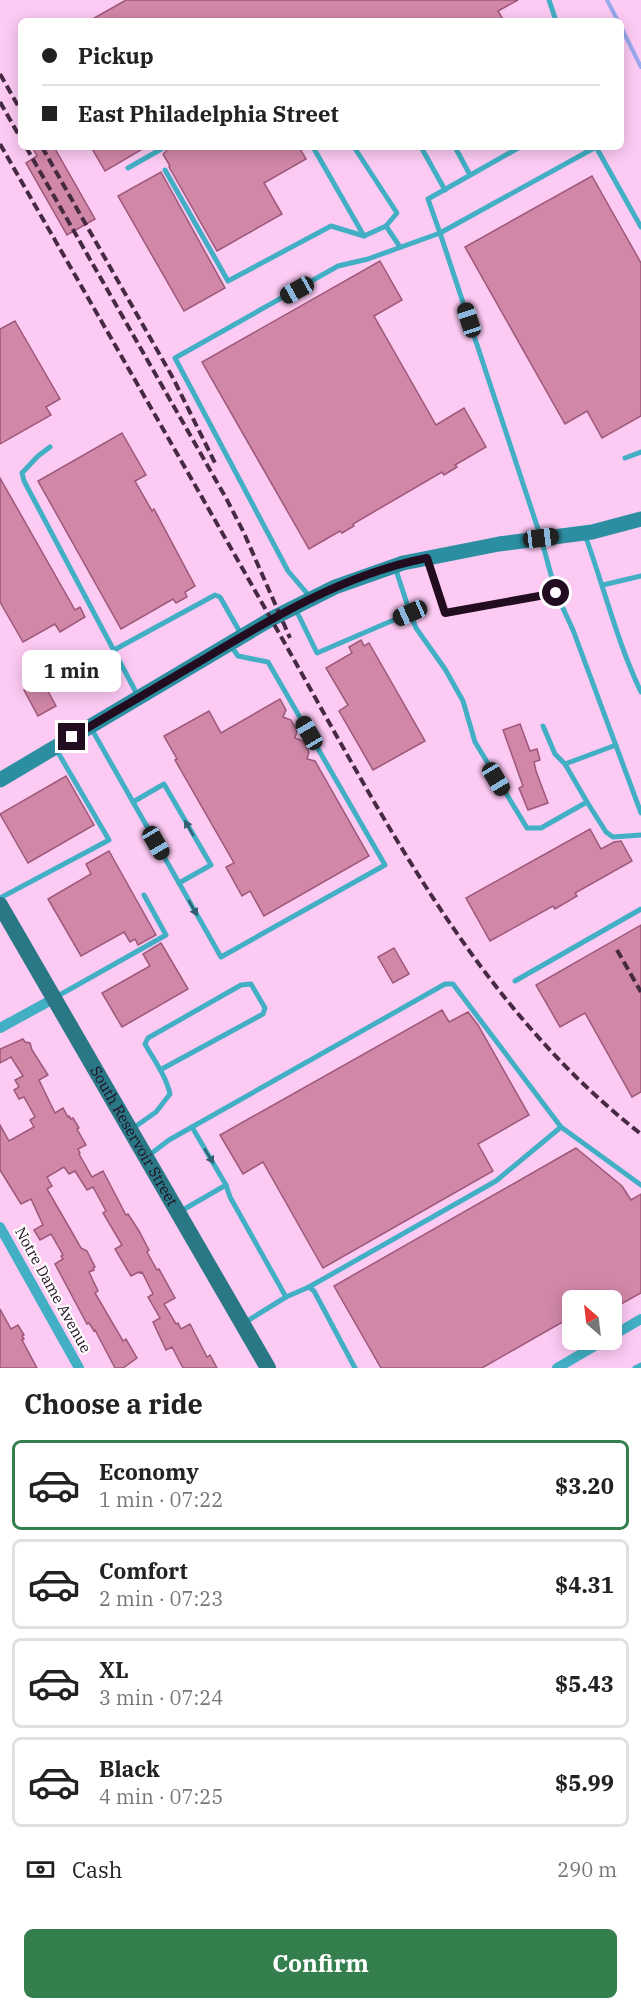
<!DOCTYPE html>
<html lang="en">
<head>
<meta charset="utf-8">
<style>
	:root { --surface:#fff; --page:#f6f6f6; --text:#222; --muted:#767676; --line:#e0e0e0; --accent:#347f4d }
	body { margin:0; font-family:"IBM Plex Serif",serif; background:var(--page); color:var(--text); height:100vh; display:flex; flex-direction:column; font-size:22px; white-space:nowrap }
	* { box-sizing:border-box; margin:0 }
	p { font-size:20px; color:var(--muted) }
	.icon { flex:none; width:33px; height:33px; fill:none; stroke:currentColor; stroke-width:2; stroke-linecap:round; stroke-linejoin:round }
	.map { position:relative; height:1368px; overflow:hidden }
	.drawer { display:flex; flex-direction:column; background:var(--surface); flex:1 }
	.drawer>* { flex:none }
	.guide { position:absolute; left:18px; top:18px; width:606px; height:132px; border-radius:9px; box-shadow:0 3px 15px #0003; display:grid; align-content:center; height:132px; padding:0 24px; background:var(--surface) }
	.needle { width:39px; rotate:332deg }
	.fabs { position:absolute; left:562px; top:1290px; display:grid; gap:12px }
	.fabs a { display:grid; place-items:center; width:60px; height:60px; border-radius:9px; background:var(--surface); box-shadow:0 3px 15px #0003; font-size:30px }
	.end { position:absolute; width:27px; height:27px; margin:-14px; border:8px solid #220c1f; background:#fff; box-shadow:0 0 0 3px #fff }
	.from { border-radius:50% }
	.bubble { position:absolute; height:42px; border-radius:9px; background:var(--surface); box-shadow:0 3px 15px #0003; font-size:20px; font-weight:700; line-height:42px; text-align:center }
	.car { position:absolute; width:18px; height:36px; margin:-18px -9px; border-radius:8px; box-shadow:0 0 4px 2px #0007; background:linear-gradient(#222 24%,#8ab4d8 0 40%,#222 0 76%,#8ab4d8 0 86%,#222 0) }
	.guide b { display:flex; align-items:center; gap:21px; height:57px; font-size:22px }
	.guide b+b { border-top:2px solid var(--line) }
	.guide i { width:15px; height:15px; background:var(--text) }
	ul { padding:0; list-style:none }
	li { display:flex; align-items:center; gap:18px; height:90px; margin:0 12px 9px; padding:0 12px; border:3px solid var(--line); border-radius:9px }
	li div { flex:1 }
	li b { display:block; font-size:22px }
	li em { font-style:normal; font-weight:700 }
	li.on { border-color:var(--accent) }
	li>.icon { width:54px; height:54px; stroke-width:1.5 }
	h2 { padding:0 24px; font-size:27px; line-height:72px }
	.pay { display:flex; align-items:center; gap:15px; height:66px; padding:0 24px; font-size:22px }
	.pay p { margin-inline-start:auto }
	.cta { display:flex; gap:12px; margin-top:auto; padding:12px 24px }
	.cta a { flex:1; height:69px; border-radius:9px; background:var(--accent); color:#fff; font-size:24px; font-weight:700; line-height:69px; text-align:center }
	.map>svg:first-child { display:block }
</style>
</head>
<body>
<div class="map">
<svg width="641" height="1368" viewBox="0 0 641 1368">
	<rect width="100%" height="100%" fill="#fdcaf4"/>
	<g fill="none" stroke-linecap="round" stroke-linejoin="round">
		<g stroke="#97a9ec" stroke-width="4">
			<polyline points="607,0 618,21"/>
			<polyline points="621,27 641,67"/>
		</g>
	</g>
	<g fill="#d187a8" stroke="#9d5877" stroke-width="1.5">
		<polygon points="126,0 518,0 498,11 504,21 89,21"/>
		<polygon points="32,147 54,147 95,219 67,235 26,163 37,156"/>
		<polygon points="91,147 146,147 105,171"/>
		<polygon points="170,147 299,147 306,159 264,183 282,214 217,251 169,167 170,166 163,154"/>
		<polygon points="161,172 225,288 184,311 118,196"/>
		<polygon points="592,176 641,263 641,416 602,438 587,411 565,424 465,247"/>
		<polygon points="380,261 402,300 374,316 436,425 464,408 486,447 455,465 457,467 444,475 442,472 353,524 354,526 342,533 340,531 309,549 202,362"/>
		<polygon points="15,321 60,399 46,407 51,415 0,444 0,329"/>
		<polygon points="122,433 146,475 135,481 152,511 154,509 195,586 185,592 187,597 176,603 173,599 121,629 38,481"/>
		<polygon points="0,478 75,610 80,607 85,617 60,632 55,624 23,642 0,602"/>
		<polygon points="361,640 364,646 369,643 425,741 373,770 339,711 348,705 326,668 352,653 349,647"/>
		<polygon points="42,680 56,706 38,716 24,690"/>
		<polygon points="280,699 286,710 283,717 291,720 297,731 295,738 303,741 309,752 307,759 315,761 369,856 264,916 250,891 242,896 226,867 234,863 175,760 177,759 164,736 209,711 221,733"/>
		<polygon points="520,724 530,751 537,749 540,760 534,762 536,771 548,803 528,810 519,788 523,786 503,730"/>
		<polygon points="66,776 94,825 28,863 0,814"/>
		<polygon points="590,829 601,849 614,842 621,841 632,861 575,893 577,896 555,909 553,906 490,941 466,898"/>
		<polygon points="109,851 156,935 138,945 135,939 130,942 124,932 81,956 48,899 91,874 86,864"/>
		<polygon points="641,925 641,1092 632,1097 585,1013 560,1027 536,985"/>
		<polygon points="161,943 188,989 122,1027 102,993 150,966 143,954"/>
		<polygon points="394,948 409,974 393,983 378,957"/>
		<polygon points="442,1010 449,1022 468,1012 478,1025 529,1115 478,1144 493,1171 323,1268 263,1162 243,1174 220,1135"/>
		<polygon points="23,1039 25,1042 30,1043 32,1050 48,1075 39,1080 55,1113 63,1108 68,1117 69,1116 71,1119 73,1118 79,1128 77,1129 86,1145 78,1149 80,1153 79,1154 92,1177 103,1171 126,1215 128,1214 139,1231 149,1250 147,1252 157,1270 159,1269 175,1298 164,1304 176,1324 178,1323 181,1329 190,1324 207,1357 210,1355 217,1368 183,1368 172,1347 166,1350 153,1322 160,1318 148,1297 153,1294 142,1272 140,1273 139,1272 131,1276 115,1249 122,1245 103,1213 106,1211 93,1187 87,1190 75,1171 69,1174 64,1167 47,1177 52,1186 47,1189 73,1234 81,1248 87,1251 95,1267 93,1268 94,1270 89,1272 98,1291 95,1293 123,1341 126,1339 137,1358 123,1368 115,1368 95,1330 94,1331 89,1323 87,1324 55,1264 63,1259 61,1256 63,1255 51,1234 40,1240 34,1230 43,1225 31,1199 21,1204 0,1170 0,1125 9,1141 34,1127 30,1120 35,1117 24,1097 19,1099 14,1090 19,1087 15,1080 23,1076 11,1057 0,1063 0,1049"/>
		<polygon points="576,1148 622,1186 631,1200 641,1194 641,1293 612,1309 612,1300 573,1300 573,1316 482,1368 381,1368 334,1286"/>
		<polygon points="0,1309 11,1329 18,1325 24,1335 22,1336 24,1339 22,1340 37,1368 0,1368"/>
	</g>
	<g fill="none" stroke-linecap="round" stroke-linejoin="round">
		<g stroke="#42afc4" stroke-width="5">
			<polyline points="549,0 555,18"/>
			<polyline points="313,147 364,236 386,226 400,247"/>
			<polyline points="354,147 397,213 386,226"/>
			<polyline points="421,147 445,190"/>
			<polyline points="455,147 470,175"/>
			<polyline points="128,168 165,147"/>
			<polyline points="165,170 228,281 331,226 364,236"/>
			<polyline points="50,447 38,456 22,473 24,481 138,696"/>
			<polyline points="625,458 641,452"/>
			<path d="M585 535C604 587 617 642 641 692"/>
			<polyline points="427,559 445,613 556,593 573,630 641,813"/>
			<polyline points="603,585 641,576"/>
			<polyline points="556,593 541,538 440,233 596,147 641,227"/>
			<polyline points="311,598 288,571 175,358 338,266 368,259 440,233 428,199 520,147"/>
			<polyline points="296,610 317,653 410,613 395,567"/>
			<polyline points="410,613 416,628 445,669 463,701 475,742 527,828 541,828 587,802 565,764 555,754 543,726"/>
			<polyline points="114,650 215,595 220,597 241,634"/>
			<polyline points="91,728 221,957 385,865 268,662 238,656 231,646"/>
			<polyline points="565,764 616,745"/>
			<polyline points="133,802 164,784 211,865 179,883"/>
			<polyline points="587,802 606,832 613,837 641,835"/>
			<polyline points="0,898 109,840 56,749"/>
			<polyline points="515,981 641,909"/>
			<polyline points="56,997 166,935 144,895"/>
			<polyline points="192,1127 226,1185 230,1197 286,1297"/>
			<path d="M132 1129 156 1112 170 1094C166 1076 154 1060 145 1044L148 1038 241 985 251 984 265 1008 263 1014 160 1070"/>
			<polyline points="148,1156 169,1140 445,984 453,984 561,1127 641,1185"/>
			<polyline points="181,1211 226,1185"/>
			<polyline points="309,1287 496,1181 561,1127"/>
			<polyline points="244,1323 286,1297 309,1287 314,1291 355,1368"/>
			<polyline points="635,1368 641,1365"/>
		</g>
		<g stroke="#42afc4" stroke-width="10">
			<polyline points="0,1028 55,998"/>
			<polyline points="0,1227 79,1368"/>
			<polyline points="612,1336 641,1319"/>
			<polyline points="557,1368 605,1340"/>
		</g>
		<polyline stroke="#2c8fa1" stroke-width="15" points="0,780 271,619 335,587 403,563 499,544 592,532 641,519"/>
		<path stroke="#2a7785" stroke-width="16" id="s1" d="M0 905 268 1368"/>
		<g stroke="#452a41" stroke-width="4" stroke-dasharray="9 4.5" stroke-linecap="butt">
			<polyline points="0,74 21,111"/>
			<polyline points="0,102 21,139"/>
			<path d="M0 144C92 305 184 465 275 626 378 807 473 1003 641 1134"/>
			<polyline points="26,147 226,498 244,533 290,638"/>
			<polyline points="42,147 173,378 216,465"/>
			<polyline points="617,950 641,992"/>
		</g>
	</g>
	<defs><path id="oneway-solid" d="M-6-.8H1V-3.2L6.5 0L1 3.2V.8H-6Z" transform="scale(1.5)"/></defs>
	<g fill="#325e72">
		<use href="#oneway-solid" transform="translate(189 828) rotate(-120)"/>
		<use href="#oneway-solid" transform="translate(193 908) rotate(60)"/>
		<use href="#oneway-solid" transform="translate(209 1156) rotate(59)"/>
	</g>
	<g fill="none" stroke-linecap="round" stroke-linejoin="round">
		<path stroke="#220c1f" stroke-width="8" d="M72 737C114 712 157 687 199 662 270 619 344 574 427 558L445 613 556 593"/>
	</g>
	<g text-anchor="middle" stroke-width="4.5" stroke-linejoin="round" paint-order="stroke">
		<g font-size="15" fill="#220c1f" stroke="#fdfdfd">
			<text dy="5" stroke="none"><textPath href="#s1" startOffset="267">South Reservoir Street</textPath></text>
			<text transform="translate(53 1290) rotate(61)" y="5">Notre Dame Avenue</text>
		</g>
	</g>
</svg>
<div class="fabs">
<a><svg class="needle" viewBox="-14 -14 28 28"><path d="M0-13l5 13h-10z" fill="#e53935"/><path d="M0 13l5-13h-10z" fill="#767676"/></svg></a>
</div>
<i class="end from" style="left:556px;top:593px"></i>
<i class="end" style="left:72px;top:737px"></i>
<div class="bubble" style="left:22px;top:650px;width:99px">1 min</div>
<i class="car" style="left:297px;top:290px;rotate:241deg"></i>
<i class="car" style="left:469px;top:320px;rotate:342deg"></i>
<i class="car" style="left:541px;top:538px;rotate:83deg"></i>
<i class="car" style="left:410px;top:613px;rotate:246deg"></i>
<i class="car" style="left:309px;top:733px;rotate:330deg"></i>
<i class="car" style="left:496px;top:779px;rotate:149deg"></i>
<i class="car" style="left:156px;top:843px;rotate:150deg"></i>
<div class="guide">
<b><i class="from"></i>Pickup</b>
<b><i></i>East Philadelphia Street</b>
</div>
</div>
<section class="drawer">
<h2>Choose a ride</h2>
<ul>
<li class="on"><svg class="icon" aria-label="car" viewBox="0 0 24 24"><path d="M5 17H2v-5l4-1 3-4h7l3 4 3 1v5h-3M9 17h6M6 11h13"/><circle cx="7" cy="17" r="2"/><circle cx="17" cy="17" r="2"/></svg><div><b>Economy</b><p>1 min · 07:22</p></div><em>$3.20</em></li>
<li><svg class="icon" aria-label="car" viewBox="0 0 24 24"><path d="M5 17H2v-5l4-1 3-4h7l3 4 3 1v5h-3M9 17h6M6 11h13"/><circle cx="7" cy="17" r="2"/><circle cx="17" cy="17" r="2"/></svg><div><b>Comfort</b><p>2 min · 07:23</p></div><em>$4.31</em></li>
<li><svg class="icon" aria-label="car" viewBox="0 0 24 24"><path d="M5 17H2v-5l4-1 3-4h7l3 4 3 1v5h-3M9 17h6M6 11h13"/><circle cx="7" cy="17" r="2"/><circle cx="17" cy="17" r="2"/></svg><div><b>XL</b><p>3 min · 07:24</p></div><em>$5.43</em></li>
<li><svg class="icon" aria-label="car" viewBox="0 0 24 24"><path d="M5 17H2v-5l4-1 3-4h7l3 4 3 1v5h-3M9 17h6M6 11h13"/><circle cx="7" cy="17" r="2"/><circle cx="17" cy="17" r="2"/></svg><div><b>Black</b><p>4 min · 07:25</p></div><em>$5.99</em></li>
</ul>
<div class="pay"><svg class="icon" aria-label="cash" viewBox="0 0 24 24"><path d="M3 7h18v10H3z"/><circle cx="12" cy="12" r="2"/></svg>Cash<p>290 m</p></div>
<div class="cta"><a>Confirm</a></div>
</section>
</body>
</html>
